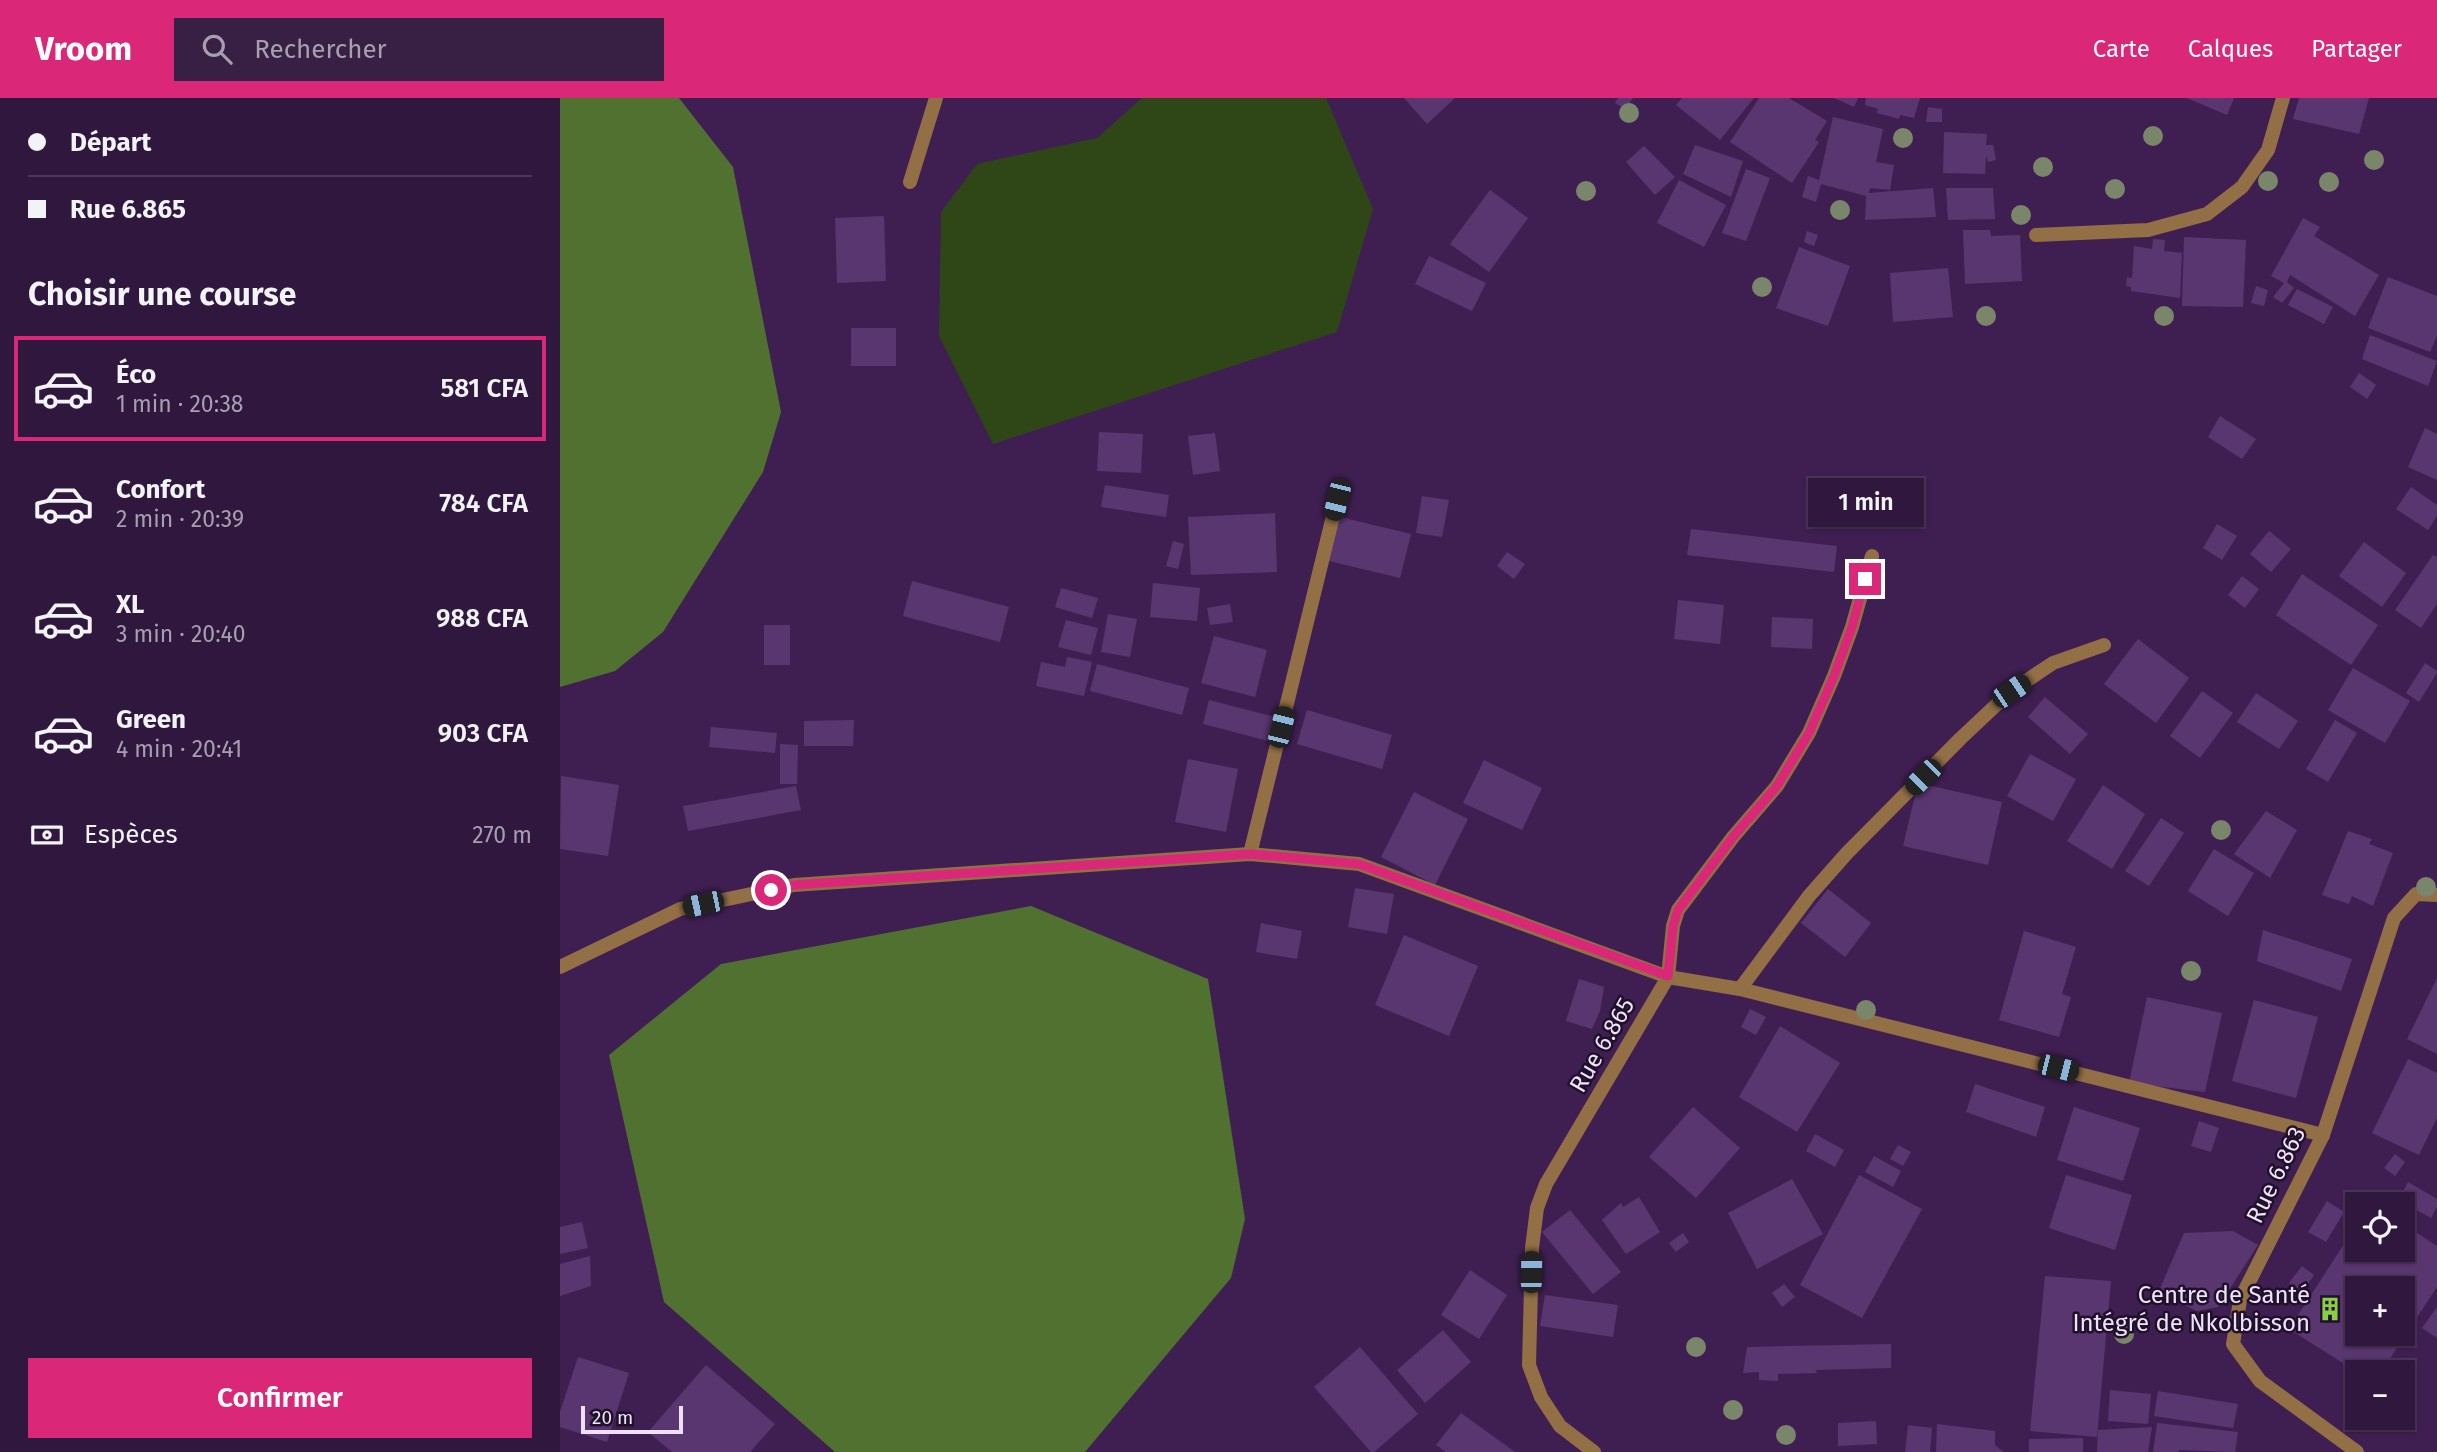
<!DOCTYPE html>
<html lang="fr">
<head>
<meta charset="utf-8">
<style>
	:root { --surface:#2f173d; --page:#372044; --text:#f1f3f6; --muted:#a79fb0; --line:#4a3657; --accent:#db2777 }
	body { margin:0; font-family:"Fira Sans",sans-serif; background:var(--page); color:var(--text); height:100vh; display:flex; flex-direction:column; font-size:26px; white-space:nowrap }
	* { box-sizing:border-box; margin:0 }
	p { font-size:23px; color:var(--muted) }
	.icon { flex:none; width:38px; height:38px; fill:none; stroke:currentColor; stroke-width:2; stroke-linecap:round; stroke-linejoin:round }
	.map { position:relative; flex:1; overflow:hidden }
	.details { display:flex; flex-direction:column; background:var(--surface); width:560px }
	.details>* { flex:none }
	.hud { display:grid; align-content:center; height:154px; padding:0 28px; background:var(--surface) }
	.buttons { position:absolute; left:1785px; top:1094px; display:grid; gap:14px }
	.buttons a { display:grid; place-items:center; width:70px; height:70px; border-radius:0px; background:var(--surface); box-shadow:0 2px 5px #0004,0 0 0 2px var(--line); font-size:35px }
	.scale { position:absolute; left:21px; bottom:18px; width:102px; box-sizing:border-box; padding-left:7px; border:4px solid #f1dffe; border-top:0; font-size:19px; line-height:24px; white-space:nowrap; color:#f1dffe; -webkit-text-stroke:5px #1f1127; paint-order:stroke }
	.end { position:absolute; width:32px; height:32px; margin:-16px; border:9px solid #db2777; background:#fff; box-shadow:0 0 0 4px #fff }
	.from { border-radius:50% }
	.bubble { position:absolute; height:49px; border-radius:0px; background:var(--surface); box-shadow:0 2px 5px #0004,0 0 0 2px var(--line); font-size:23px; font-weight:600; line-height:49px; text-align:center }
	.car { position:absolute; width:21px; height:42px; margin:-21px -10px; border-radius:9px; box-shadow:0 0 5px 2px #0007; background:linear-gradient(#222 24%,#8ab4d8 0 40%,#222 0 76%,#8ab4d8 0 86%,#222 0) }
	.hud b { display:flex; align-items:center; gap:24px; height:66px; font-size:26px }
	.hud b+b { border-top:2px solid var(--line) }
	.hud i { width:18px; height:18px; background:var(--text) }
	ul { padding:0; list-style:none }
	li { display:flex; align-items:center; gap:21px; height:105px; margin:0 14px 10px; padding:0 14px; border:4px solid transparent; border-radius:0px }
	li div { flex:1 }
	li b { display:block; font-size:26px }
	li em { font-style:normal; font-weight:600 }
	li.current { border-color:var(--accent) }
	li>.icon { width:63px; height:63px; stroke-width:1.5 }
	h2 { padding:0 28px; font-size:32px; line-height:84px }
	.pay { display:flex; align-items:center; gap:18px; height:77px; padding:0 28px; font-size:26px }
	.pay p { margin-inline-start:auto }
	.cta { display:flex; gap:14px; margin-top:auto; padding:14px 28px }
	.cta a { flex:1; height:80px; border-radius:0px; background:var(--accent); color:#fff; font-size:28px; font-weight:600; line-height:80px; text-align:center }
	header { display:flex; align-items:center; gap:42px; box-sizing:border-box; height:98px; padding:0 35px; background:var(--accent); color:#fff }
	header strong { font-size:33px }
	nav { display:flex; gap:38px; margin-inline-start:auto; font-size:24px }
	.search { width:490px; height:63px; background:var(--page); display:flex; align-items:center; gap:18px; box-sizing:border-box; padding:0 24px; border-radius:0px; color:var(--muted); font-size:26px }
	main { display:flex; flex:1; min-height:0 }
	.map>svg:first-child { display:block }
</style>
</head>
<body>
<header>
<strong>Vroom</strong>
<div class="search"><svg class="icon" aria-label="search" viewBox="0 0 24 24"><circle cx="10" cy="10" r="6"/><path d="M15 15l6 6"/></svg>Rechercher</div>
<nav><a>Carte</a><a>Calques</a><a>Partager</a></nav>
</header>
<main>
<section class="details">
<div class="hud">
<b><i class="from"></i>Départ</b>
<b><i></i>Rue 6.865</b>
</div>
<h2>Choisir une course</h2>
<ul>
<li class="current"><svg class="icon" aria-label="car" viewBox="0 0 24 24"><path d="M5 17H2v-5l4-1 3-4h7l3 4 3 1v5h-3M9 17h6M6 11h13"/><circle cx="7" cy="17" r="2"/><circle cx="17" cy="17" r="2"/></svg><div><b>Éco</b><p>1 min · 20:38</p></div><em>581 CFA</em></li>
<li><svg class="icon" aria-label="car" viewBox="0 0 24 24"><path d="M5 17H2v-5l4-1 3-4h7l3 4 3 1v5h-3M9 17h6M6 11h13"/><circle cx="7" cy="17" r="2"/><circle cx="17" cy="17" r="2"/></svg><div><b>Confort</b><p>2 min · 20:39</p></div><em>784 CFA</em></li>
<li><svg class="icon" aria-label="car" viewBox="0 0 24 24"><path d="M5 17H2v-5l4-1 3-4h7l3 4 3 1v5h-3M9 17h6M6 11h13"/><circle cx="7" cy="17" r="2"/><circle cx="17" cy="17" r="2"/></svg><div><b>XL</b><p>3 min · 20:40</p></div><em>988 CFA</em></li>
<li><svg class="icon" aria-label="car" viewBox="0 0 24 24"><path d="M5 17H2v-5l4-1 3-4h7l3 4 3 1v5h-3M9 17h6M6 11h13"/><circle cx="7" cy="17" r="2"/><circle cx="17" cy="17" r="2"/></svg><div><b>Green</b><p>4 min · 20:41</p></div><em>903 CFA</em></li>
</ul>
<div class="pay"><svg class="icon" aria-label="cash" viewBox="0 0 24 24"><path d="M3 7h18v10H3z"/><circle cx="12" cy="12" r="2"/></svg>Espèces<p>270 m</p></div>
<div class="cta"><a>Confirmer</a></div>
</section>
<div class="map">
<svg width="1877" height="1354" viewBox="0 0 1877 1354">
	<rect width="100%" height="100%" fill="#3f1f51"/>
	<polygon fill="#2f4717" points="582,0 766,0 813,111 777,234 433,346 379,238 381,114 417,66 537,40"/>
	<g fill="#50712f">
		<polygon points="0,0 119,0 173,69 221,314 203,374 103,534 55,573 0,589"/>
		<polygon points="471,808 648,881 685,1121 671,1180 525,1354 275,1354 104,1204 49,957 161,866"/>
	</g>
	<g fill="#5a3670" fill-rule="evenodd">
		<polygon points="844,0 895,0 867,26"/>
		<polygon points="1058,0 1073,0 1065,11 1055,5"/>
		<polygon points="1122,0 1194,0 1160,42 1116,7"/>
		<polygon points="1199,0 1229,0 1267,23 1255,42 1259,44 1232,85 1170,44"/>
		<polygon points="1274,0 1298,0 1294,9"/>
		<polygon points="1306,0 1360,0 1354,20 1340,17 1339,21 1317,15 1318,11 1305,7"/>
		<polygon points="1627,0 1674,0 1667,17"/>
		<polygon points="1739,0 1809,0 1799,36 1733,21"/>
		<polygon points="1368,9 1382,11 1382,24 1366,24"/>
		<polygon points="1273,19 1323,31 1316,64 1334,67 1330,92 1310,90 1309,95 1373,90 1376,119 1305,122 1306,98 1261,86 1256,104 1242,99 1248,78 1259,82"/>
		<polygon points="1384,34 1427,36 1426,47 1433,47 1436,62 1428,64 1426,57 1425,76 1383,75"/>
		<polygon points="1135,47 1183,63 1171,99 1123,76"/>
		<polygon points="1084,48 1115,79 1095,97 1066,64"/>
		<polygon points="1186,71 1210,80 1186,143 1162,135"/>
		<polygon points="1119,82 1166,107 1144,149 1097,125"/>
		<polygon points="1386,90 1433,90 1435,121 1388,122"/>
		<polygon points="930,92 968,120 929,174 890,146"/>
		<polygon points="324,118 326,183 277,185 275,120"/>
		<polygon points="1743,120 1760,129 1754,138 1819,177 1795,218 1730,177 1727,184 1734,190 1722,205 1713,199 1724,185 1711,178"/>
		<polygon points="1403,132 1430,132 1431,138 1460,137 1462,183 1405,186"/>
		<polygon points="1247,133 1258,137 1254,148 1244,144"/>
		<polygon points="1624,139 1686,142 1683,209 1622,208"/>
		<polygon points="1593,141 1605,142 1604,153 1622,155 1620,200 1571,193 1571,189 1566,188 1567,179 1572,180 1574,148 1592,151"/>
		<polygon points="1239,149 1290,168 1268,228 1216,210"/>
		<polygon points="869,158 926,185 912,213 855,186"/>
		<polygon points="1388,170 1393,219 1333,224 1330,175"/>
		<polygon points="1828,179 1877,198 1877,238 1870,254 1808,230"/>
		<polygon points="1696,188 1708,192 1704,208 1691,205"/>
		<polygon points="1737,191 1773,209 1764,226 1728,207"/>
		<rect x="291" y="230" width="45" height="38"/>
		<polygon points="1810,237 1877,263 1868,288 1802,261"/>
		<polygon points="1799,275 1816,287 1807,301 1790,289"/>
		<polygon points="1660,318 1696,341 1682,361 1648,339"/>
		<polygon points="1865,330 1877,336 1877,382 1848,369"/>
		<polygon points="539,334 583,336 581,375 537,373"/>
		<polygon points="655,335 660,373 633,377 628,338"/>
		<polygon points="545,387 609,397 606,419 541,409"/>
		<polygon points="1851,389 1877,407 1877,418 1868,432 1836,411"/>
		<polygon points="862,398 889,402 882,439 856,435"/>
		<polygon points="715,415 717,474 631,477 628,419"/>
		<polygon points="776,418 851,436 840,480 765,462"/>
		<polygon points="1657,426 1677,438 1662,462 1643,450"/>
		<polygon points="1131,431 1277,448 1274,474 1127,457"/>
		<polygon points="1709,433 1731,451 1711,474 1690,456"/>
		<polygon points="613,443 624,446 618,471 606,468"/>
		<polygon points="1804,444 1846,475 1822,509 1779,478"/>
		<polygon points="947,454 965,466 954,481 937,468"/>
		<polygon points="1873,457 1877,459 1877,506 1861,530 1835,512"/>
		<polygon points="1742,476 1818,527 1791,567 1716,517"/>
		<polygon points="1682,478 1699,491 1685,510 1668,497"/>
		<polygon points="352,483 449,509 440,544 343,518"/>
		<polygon points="593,485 640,490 637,523 590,519"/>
		<polygon points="501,490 538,500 532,520 495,509"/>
		<polygon points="1118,502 1164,507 1160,546 1114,541"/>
		<polygon points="670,506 673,524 650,527 647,510"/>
		<polygon points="548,516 577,521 570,559 541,554"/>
		<polygon points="1212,519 1253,521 1252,551 1211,549"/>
		<polygon points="506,522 538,530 531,557 498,549"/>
		<rect x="204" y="527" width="26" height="40"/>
		<polygon points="654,538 707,552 695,599 641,585"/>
		<polygon points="1578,541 1629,580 1596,625 1544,586"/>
		<polygon points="507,559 532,564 524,598 476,588 481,564 505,569"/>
		<polygon points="1865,565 1877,573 1877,575 1859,604 1846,595"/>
		<polygon points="537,566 629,590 622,617 530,593"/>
		<polygon points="1793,570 1850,603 1825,645 1768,612"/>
		<polygon points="1642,593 1673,615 1640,660 1610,638"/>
		<polygon points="1696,595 1738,623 1719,651 1677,624"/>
		<polygon points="1485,599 1528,636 1510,656 1468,619"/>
		<polygon points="649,602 719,620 712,644 643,626"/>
		<polygon points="747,612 832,637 822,671 737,646"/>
		<polygon points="294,622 293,648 244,648 244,623"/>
		<polygon points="1775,622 1797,635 1768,684 1746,671"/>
		<polygon points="151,629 217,635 215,655 149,649"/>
		<polygon points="220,646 238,647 237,686 220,686"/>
		<polygon points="1470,656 1516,681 1493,723 1447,698"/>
		<polygon points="628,661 678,671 666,734 615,724"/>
		<polygon points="924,662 982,690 962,732 903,705"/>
		<polygon points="1,678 59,687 48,758 0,751"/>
		<polygon points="1358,685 1442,704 1428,767 1343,748"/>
		<polygon points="1543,687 1585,716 1552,771 1507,743"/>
		<polygon points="236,688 241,712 128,733 123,708"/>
		<polygon points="854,694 908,721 875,787 821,759"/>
		<polygon points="1706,713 1737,732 1710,780 1674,756"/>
		<polygon points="1601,720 1624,735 1589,788 1565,773"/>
		<polygon points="1788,733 1812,741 1809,746 1833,755 1813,808 1792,798 1789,806 1762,797"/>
		<polygon points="1654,751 1694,775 1668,818 1628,793"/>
		<polygon points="795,790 834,796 827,836 788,829"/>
		<polygon points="1268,791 1311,825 1285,859 1241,825"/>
		<polygon points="701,825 742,833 737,861 696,854"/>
		<polygon points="1703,832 1792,861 1781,893 1697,863"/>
		<polygon points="1464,833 1516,849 1502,896 1511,899 1499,939 1439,922"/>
		<polygon points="844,837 918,868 889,938 815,907"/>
		<polygon points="1877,880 1877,956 1847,941"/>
		<polygon points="1019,881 1044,889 1040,913 1032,931 1006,923"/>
		<polygon points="1587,899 1662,915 1645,994 1569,985"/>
		<polygon points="1694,902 1758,919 1736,1000 1672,983"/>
		<polygon points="1190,911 1206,919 1196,937 1181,929"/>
		<polygon points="1220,928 1280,965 1237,1034 1179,999"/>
		<polygon points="1848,961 1877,975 1877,1020 1859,1057 1812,1035"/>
		<polygon points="1415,986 1485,1009 1476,1039 1406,1014"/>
		<polygon points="1133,1009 1180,1050 1136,1100 1089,1059"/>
		<polygon points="1514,1009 1580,1030 1563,1083 1497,1062"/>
		<polygon points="1639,1023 1659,1030 1651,1054 1631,1048"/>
		<polygon points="1255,1036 1284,1052 1275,1069 1246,1053"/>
		<polygon points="1338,1047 1351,1054 1343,1068 1330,1061"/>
		<polygon points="1835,1056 1845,1064 1835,1078 1824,1070"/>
		<polygon points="1314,1058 1341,1073 1333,1089 1305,1074"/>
		<polygon points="1299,1077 1362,1111 1302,1220 1240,1187"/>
		<polygon points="1506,1077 1572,1097 1555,1152 1489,1130"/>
		<polygon points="1232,1081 1263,1136 1197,1171 1168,1115"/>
		<polygon points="1848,1084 1877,1101 1877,1109 1871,1120 1839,1102"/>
		<polygon points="1079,1099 1100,1134 1066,1156 1042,1122 1061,1105 1063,1109"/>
		<polygon points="1767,1103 1784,1114 1766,1144 1748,1134"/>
		<polygon points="1010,1112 1061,1174 1033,1196 982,1134"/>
		<polygon points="22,1124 28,1150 0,1156 0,1129"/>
		<path d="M1797 1126V1152H1843V1126L1877 1148V1189L1821 1274H1797L1729 1231ZM1797 1190H1843V1236H1797Z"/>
		<polygon points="1673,1133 1698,1147 1658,1209 1637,1213 1598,1195 1624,1135"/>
		<polygon points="1123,1135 1129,1144 1116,1154 1109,1145"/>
		<polygon points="30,1158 31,1188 0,1198 0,1166"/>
		<polygon points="1742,1168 1754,1177 1742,1195 1729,1185"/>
		<polygon points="910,1172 947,1197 919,1241 881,1217"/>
		<polygon points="1485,1178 1551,1183 1537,1339 1470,1333"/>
		<polygon points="1224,1186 1235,1199 1222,1209 1212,1195"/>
		<polygon points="985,1197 1058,1207 1053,1239 980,1228"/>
		<polygon points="1877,1209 1877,1240 1862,1230"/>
		<polygon points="883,1232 911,1264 865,1305 837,1272"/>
		<polygon points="1331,1246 1331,1270 1256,1272 1257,1275 1218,1276 1218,1283 1199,1282 1199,1274 1183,1275 1187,1249"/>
		<polygon points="800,1249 858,1316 814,1354 811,1354 754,1289"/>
		<polygon points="18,1259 69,1275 47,1344 0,1329 0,1314"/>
		<polygon points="146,1267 215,1326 190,1354 112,1354 88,1334"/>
		<polygon points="1550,1292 1591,1296 1588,1326 1548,1323"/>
		<polygon points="1598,1293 1678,1306 1673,1330 1594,1318"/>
		<polygon points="901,1315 955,1354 886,1354 876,1347"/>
		<polygon points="1316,1323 1317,1346 1278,1348 1278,1325"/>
		<polygon points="1597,1325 1678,1334 1675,1354 1619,1352 1619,1354 1593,1354"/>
		<polygon points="1377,1326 1435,1333 1435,1347 1444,1354 1376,1354"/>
		<polygon points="1348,1327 1372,1330 1370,1354 1345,1354"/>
		<polygon points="1592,1329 1588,1354 1537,1354 1538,1332"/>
		<polygon points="1523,1340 1523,1354 1469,1354 1469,1341"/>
	</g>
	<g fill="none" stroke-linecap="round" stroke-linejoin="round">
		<g stroke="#926f45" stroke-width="14">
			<polyline points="350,84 376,0"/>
			<polyline points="1476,137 1588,132 1647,116 1682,89 1708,52 1723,0"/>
			<polyline points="690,756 777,402"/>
			<polyline points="0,869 120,811 234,787 690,756 799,766 1108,879 1180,891 1763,1037"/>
			<polyline points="1180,891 1249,798 1287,755 1400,641 1451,593 1493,565 1544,547"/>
			<polyline points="1034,1354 1000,1328 981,1299 969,1267 972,1150 977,1110 986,1086 1108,879 1113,828 1118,812 1173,739 1217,688 1249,635 1274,578 1292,529 1312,458"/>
			<polyline points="1797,1354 1700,1283 1673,1246 1680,1202 1763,1037 1834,820 1856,796 1877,797"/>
		</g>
	</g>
	<g fill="#7a866a">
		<circle cx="1069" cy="15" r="10"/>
		<circle cx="1593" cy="38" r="10"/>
		<circle cx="1343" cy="40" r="10"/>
		<circle cx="1814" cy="62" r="10"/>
		<circle cx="1483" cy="69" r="10"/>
		<circle cx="1708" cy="83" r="10"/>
		<circle cx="1769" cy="84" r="10"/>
		<circle cx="1555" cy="91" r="10"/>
		<circle cx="1026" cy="93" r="10"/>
		<circle cx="1280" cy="112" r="10"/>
		<circle cx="1461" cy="117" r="10"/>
		<circle cx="1202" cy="189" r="10"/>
		<circle cx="1426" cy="218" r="10"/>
		<circle cx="1604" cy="218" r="10"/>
		<circle cx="1661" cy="732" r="10"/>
		<circle cx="1866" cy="789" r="10"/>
		<circle cx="1631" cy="873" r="10"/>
		<circle cx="1306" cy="912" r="10"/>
		<circle cx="1564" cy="1236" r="10"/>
		<circle cx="1136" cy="1249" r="10"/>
		<circle cx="1173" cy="1312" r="10"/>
		<circle cx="1226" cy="1337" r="10"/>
	</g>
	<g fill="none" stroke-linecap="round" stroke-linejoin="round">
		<polyline stroke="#db2777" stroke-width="9" points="211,792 234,787 690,756 799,766 1108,878 1113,828 1118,812 1173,739 1217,688 1249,635 1274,578 1292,529 1305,481"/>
	</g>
	<defs>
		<g id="building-bare" transform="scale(1.89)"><path d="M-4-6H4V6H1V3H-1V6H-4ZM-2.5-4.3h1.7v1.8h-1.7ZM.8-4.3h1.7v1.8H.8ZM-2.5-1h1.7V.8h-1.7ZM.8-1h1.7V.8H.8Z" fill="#8cce45" stroke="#1f1127" stroke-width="2.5" paint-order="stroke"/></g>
	</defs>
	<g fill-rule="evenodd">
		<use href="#building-bare" x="1770" y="1211"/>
	</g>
	<g text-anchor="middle" stroke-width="5" stroke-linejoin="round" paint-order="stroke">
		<g font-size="24" fill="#f1dffe" stroke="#1f1127">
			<text transform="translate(1042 947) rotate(-60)" y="8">Rue 6.865</text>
			<text transform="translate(1716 1077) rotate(-64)" y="8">Rue 6.863</text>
		</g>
		<g font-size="24" fill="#f1dffe" stroke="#1f1127" text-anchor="end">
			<text x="1750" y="1205">Centre de Santé<tspan x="1750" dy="28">Intégré de Nkolbisson</tspan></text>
		</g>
	</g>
</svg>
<div class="buttons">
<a><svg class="icon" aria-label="locate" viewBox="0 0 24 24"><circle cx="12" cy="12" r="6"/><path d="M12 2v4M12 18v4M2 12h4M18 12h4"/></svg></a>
<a>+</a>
<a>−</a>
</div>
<div class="scale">20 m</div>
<i class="end from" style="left:211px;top:792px"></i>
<i class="end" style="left:1305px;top:481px"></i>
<div class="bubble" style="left:1248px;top:380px;width:116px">1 min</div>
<i class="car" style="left:777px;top:402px;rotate:194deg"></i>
<i class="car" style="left:1451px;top:593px;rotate:56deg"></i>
<i class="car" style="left:721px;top:629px;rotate:14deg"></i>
<i class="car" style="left:1363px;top:679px;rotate:225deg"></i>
<i class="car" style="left:143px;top:806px;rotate:258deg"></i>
<i class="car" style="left:1498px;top:970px;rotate:104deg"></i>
<i class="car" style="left:971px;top:1174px;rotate:1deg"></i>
</div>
</main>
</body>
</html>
